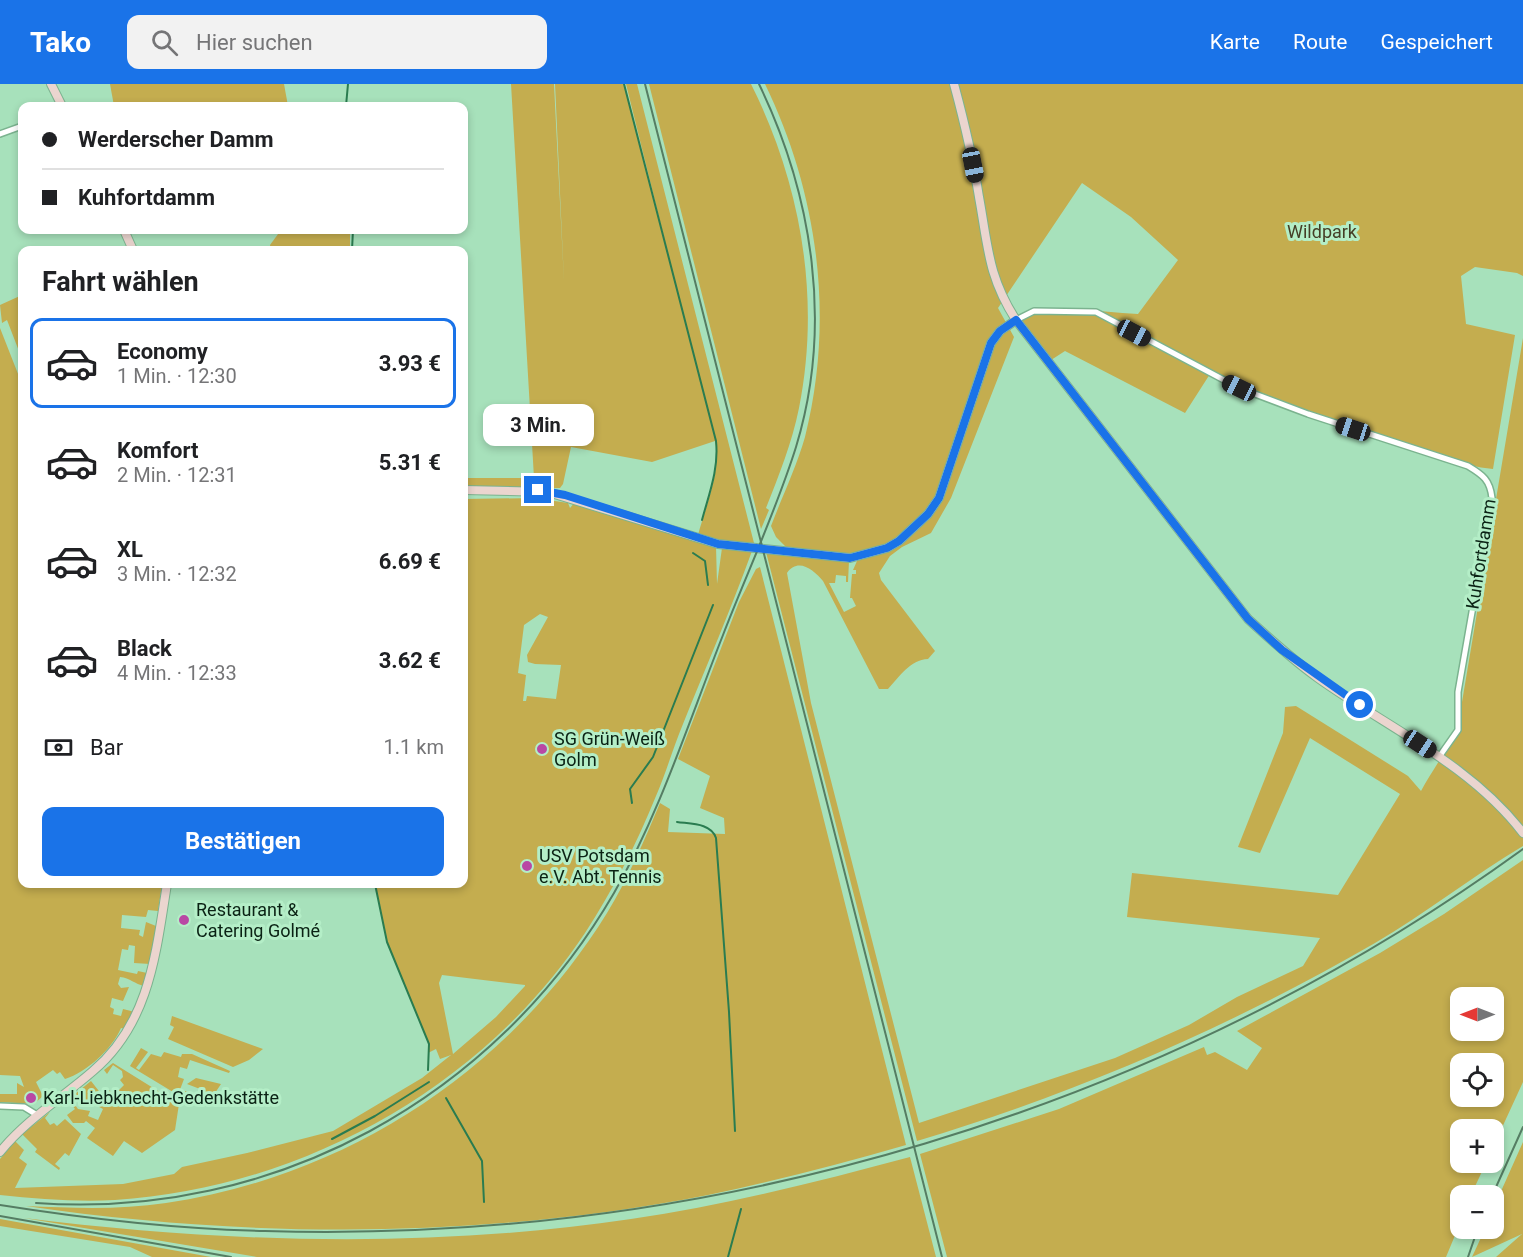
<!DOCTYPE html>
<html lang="de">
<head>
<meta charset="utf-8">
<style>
	:root { --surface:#fff; --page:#f2f2f2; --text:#202124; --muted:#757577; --line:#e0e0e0; --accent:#1a73e8 }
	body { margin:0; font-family:Roboto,sans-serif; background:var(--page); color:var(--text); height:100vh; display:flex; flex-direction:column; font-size:22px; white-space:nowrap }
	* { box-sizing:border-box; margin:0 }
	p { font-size:20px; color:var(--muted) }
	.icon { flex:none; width:33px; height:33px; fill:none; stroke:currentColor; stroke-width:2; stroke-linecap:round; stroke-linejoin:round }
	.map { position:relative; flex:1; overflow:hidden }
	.sheet { position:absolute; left:18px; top:162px; width:450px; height:642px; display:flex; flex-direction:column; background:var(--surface); border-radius:12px; box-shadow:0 3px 9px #0003 }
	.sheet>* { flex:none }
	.top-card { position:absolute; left:18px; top:18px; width:450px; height:132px; border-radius:12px; box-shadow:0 3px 9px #0003; display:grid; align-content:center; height:132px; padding:0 24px; background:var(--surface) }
	.needle { width:39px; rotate:270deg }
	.controls { position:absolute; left:1450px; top:903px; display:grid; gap:12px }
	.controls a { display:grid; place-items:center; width:54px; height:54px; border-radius:12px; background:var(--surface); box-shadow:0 3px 9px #0003; font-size:30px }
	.end { position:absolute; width:27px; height:27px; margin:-14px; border:8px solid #1a73e8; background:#fff; box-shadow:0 0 0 3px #fff }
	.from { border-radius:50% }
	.bubble { position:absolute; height:42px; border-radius:12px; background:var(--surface); box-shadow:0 3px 9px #0003; font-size:20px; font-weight:700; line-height:42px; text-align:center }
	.car { position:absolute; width:18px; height:36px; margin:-18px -9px; border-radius:8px; box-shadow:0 0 4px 2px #0007; background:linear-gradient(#222 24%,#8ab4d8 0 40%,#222 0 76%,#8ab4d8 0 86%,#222 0) }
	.top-card b { display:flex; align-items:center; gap:21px; height:57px; font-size:22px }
	.top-card b+b { border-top:2px solid var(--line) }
	.top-card i { width:15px; height:15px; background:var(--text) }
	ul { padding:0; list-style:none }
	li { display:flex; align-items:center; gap:18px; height:90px; margin:0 12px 9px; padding:0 12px; border:3px solid transparent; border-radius:12px }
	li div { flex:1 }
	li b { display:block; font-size:22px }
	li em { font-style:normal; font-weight:700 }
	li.active { border-color:var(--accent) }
	li>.icon { width:54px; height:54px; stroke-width:1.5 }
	h2 { padding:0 24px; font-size:27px; line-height:72px }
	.pay { display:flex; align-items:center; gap:15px; height:66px; padding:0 24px; font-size:22px }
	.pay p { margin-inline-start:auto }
	.button { display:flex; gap:12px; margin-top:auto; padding:12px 24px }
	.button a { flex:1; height:69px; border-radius:12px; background:var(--accent); color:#fff; font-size:24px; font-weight:700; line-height:69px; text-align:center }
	header { display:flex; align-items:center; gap:36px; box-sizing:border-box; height:84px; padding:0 30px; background:var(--accent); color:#fff }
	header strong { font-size:28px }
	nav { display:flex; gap:33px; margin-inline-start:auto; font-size:21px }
	.search { width:420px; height:54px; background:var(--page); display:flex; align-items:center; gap:15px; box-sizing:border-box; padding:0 21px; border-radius:12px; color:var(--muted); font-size:22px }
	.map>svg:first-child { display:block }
</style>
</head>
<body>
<header>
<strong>Tako</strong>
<div class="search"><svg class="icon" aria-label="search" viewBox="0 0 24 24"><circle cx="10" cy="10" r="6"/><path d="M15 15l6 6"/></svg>Hier suchen</div>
<nav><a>Karte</a><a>Route</a><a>Gespeichert</a></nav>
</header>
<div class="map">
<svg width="1523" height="1173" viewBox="0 0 1523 1173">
	<rect width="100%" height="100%" fill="#a7e1bb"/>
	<g fill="#c4ad4f" fill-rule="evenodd">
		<polygon points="110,0 284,0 288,22 114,22"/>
		<path d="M511 0H554L564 197 555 0H624L677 206 626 0H637L754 459 719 457 698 451C706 421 721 388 715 357L652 378 571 363 563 400 560 404H464V394H534Z"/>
		<path d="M649 0H751C801 100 821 214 799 324 792 359 779 391 766 424L769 426 761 445Z"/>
		<path d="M765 0H1523V192L1517 189 1475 183 1461 192 1466 240 1515 251 1493 385C1461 382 1430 369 1400 360 1334 338 1274 316 1210 290L1185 329 1065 267 1048 278 1016 236C1047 218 1102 228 1138 230L1178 176 1131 133 1082 99 998 224 1014 253 951 414 931 449 902 463 890 472 879 489 881 496 935 567 928 575C910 576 900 592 888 605H879L823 497C814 486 798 473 787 489L811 619 919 1039 1115 974 1189 941 1237 913 1303 882 1320 854 1127 833 1132 789 1338 811 1400 710 1310 654 1260 769 1238 763 1283 649 1285 623 1296 622 1408 692 1421 707C1434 683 1451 662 1459 636L1523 254V762C1473 792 1426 829 1375 859 1230 943 1077 1009 917 1057L766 468 849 477 848 498H846V492L836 491 835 499H829L844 528 856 522 852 514H850L852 490H856V486H853L857 477 900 461 919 444 913 442C868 480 840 470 786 463L776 453 771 442C782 413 796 384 805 353 835 234 818 109 765 0Z"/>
		<polygon points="281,146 350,146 350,166 271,166 270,161"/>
		<polygon points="22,211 22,275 7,236 2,239 0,221"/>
		<path d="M0 244 22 300V800L162 801 158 827 148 826 146 833 122 831 121 844 140 846 139 851 143 853 146 838 156 842 150 880 134 879 135 862 129 861 128 866 122 865 118 886 137 890 138 887 147 889 144 902C135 900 130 894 120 893L118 900 121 904 129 903 123 917 112 914 110 923 114 925 113 930 121 932 123 925 135 928 125 945 121 944C112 965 87 988 65 995L60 988 57 990 53 986 36 998 43 1012 34 1020 0 1018V1010H17V999L24 1003 20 992 0 991Z"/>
		<path d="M535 414 568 419 570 424 575 418 716 462 717 500 722 464 752 467C731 525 706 583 683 640 673 664 666 689 656 712 637 759 613 806 585 849 481 1005 301 1104 115 1116 77 1118 38 1115 0 1111V1075L15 1057 24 1066 19 1074 27 1080 15 1104 123 1100 174 1090 182 1083 247 1069 333 1047 422 994 451 971 440 975 436 965 428 969 429 960 387 858 375 800H464V415ZM540 530 548 533 527 571 528 578 535 580 561 581 556 615 527 612 526 617H523L526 591 518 589 524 541ZM442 891 525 901V902L496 933 453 970 439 899Z"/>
		<path d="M760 483 906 1061C840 1080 775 1097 708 1111 485 1155 250 1155 26 1122 73 1124 120 1126 166 1119 348 1092 510 986 607 829 628 795 644 757 660 719L670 725 668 748 725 750 724 734 700 724 710 692 678 675 739 518 756 485Z"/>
		<path d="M1523 776V998L1494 1061V1046H1461V1078L1486 1079 1471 1111 1461 1112V1137L1446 1173H947L920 1070 1059 1025 1204 963 1207 971 1215 968 1247 986 1262 964 1237 947 1380 869 1444 830ZM1461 914H1494V946H1461ZM1461 980H1494V1012H1461Z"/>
		<polygon points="172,932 263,965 249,976 233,983 168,955 174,943 170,941"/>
		<polygon points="141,964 148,968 136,984 139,986 151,970 161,973 164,968 181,973 182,970 192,970 230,987 229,989 190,976 187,985 180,983 178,993 184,995 178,1011 130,982"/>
		<polygon points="113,979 179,1020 175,1046 142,1069 124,1057 113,1072 87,1054 95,1044 86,1037 84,1039 73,1039 67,1031 75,1025 69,1017 61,1023 60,1021 70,1014 78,1025 90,1027 88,1032 98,1036 103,1025 75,1010 91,997 102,1011 109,1006 114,1011 124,1001 120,996 123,993 122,987 113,981 107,990 104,986"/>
		<polygon points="196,994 221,1000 207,1021 193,1018 183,1013 185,1007 188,1008 187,1010 198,1014 200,1005 187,1000"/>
		<polygon points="50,1028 45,1034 50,1041 54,1039 57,1042 65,1035 81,1050 69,1072 65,1069 55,1080 60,1084 59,1086 35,1068 37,1065 22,1050"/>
		<polygon points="1523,1058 1523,1173 1496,1173 1522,1150 1472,1173 1485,1145 1494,1144 1494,1123"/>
		<path d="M910 1073 936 1173H257L24 1134C227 1159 428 1165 631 1135 725 1121 817 1098 910 1073Z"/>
		<polygon points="0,1135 211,1173 152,1173 130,1163 0,1142"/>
	</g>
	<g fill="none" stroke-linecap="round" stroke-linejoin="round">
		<g stroke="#2a7c50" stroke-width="2">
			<path d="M624 0 716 357C719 385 709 410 702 436"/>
			<polyline points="346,22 348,0"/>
			<polyline points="352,166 353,146"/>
			<polyline points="693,469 705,477 708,501"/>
			<polyline points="632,719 630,705 653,673 713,521"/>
			<path d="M677 738C691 740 711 739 716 754L729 928 735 1047"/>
			<polyline points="375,800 387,858 429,960 428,986"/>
			<polyline points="446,1014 482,1077 484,1118"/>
			<polyline points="332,1055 375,1032 429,998"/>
			<polyline points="728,1173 741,1125"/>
		</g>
		<g stroke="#7bb38f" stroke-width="8">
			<g id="street">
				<polyline points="0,50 22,42"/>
				<path d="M1016 236 1034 227 1096 228 1239 304 1308 330 1468 382C1483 391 1490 396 1492 414L1458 608V646L1439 673"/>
				<polyline points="0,1022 24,1023 37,1031"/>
			</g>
		</g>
		<g stroke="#7bb38f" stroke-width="10">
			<g id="secondary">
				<polyline points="51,0 62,22"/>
				<path d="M954 0C964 37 973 75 979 113 988 162 988 193 1016 236L1248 535C1271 556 1293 576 1318 594 1388 644 1470 680 1523 749"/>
				<polyline points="124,146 133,166"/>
				<polyline points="464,406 548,408 718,460 850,474 887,464 899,457 928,430 939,414 991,259 1000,247 1016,236"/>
				<path d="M0 1068C27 1035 62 1014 93 987 150 939 156 868 167 800"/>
			</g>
		</g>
		<use href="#street" stroke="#fff" stroke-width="5"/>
		<use href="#secondary" stroke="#ebd5cf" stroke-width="8"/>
		<g stroke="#557d63" stroke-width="2">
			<polyline points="645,0 942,1173"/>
			<polyline points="1492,1112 1523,1043"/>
			<path d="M36 1119C274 1136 495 1014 614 809 660 729 689 637 723 551 747 489 776 427 796 363 833 242 813 112 759 0"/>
			<path d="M0 1121C88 1135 176 1145 265 1147 711 1160 1160 1028 1523 765"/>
			<polyline points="0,1132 231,1173"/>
			<polyline points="1468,1173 1478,1144"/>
		</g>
	</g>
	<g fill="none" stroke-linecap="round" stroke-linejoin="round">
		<polyline stroke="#1a73e8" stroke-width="8" points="538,406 565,411 718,460 850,474 887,464 899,457 928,430 939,414 991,259 1000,247 1016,236 1248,535 1282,566 1360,621"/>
	</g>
	<g fill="#b948a4" stroke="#b4eec7" stroke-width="2">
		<circle cx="542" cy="665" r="6"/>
		<circle cx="527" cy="782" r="6"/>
		<circle cx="184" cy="836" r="6"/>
		<circle cx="31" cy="1014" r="6"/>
	</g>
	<g text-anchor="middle" stroke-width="6" stroke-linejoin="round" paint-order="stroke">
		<g font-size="18" fill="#453e26" stroke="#b4eec7">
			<text x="1322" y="154">Wildpark</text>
		</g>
		<g font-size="18" fill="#0a2214" stroke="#b4eec7">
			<text transform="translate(1481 470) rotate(-81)" y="6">Kuhfortdamm</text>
		</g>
		<g font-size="18" fill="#0a2214" stroke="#b4eec7" text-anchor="start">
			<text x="554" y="661">SG Grün-Weiß<tspan x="554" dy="21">Golm</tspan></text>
			<text x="539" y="778">USV Potsdam<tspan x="539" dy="21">e.V. Abt. Tennis</tspan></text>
			<text x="196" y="832">Restaurant &amp;<tspan x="196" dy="21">Catering Golmé</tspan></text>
			<text x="43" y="1020">Karl-Liebknecht-Gedenkstätte</text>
		</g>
	</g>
</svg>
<div class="controls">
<a><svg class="needle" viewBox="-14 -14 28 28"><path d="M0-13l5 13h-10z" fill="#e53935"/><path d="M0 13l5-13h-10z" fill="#757577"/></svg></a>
<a><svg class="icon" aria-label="locate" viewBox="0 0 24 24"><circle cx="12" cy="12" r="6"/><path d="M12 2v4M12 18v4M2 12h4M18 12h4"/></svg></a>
<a>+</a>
<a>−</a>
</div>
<i class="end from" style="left:1360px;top:621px"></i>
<i class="end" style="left:538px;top:406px"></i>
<div class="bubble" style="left:483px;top:320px;width:111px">3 Min.</div>
<i class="car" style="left:973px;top:81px;rotate:169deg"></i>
<i class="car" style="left:1134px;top:249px;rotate:118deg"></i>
<i class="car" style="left:1239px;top:304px;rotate:296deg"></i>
<i class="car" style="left:1353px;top:345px;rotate:288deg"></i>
<i class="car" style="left:1420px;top:660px;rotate:123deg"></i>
<div class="top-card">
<b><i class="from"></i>Werderscher Damm</b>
<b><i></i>Kuhfortdamm</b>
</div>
<section class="sheet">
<h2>Fahrt wählen</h2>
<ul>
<li class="active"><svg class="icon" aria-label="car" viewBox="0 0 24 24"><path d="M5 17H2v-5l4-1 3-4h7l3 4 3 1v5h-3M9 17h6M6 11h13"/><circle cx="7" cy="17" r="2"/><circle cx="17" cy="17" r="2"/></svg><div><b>Economy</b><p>1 Min. · 12:30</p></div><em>3.93 €</em></li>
<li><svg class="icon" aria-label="car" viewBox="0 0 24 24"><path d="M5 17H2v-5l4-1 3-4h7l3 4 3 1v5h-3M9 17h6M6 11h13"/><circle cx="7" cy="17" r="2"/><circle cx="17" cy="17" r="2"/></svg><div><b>Komfort</b><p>2 Min. · 12:31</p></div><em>5.31 €</em></li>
<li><svg class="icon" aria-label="car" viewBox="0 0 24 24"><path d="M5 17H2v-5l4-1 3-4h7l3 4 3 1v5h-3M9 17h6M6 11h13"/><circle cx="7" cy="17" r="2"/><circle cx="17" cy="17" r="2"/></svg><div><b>XL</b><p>3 Min. · 12:32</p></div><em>6.69 €</em></li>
<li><svg class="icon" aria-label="car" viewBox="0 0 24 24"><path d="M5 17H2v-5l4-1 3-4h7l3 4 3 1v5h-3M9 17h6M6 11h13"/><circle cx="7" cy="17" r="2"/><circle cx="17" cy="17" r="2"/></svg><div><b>Black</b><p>4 Min. · 12:33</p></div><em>3.62 €</em></li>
</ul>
<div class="pay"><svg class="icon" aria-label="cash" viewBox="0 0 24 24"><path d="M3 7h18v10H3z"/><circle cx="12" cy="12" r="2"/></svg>Bar<p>1.1 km</p></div>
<div class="button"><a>Bestätigen</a></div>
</section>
</div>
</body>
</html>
